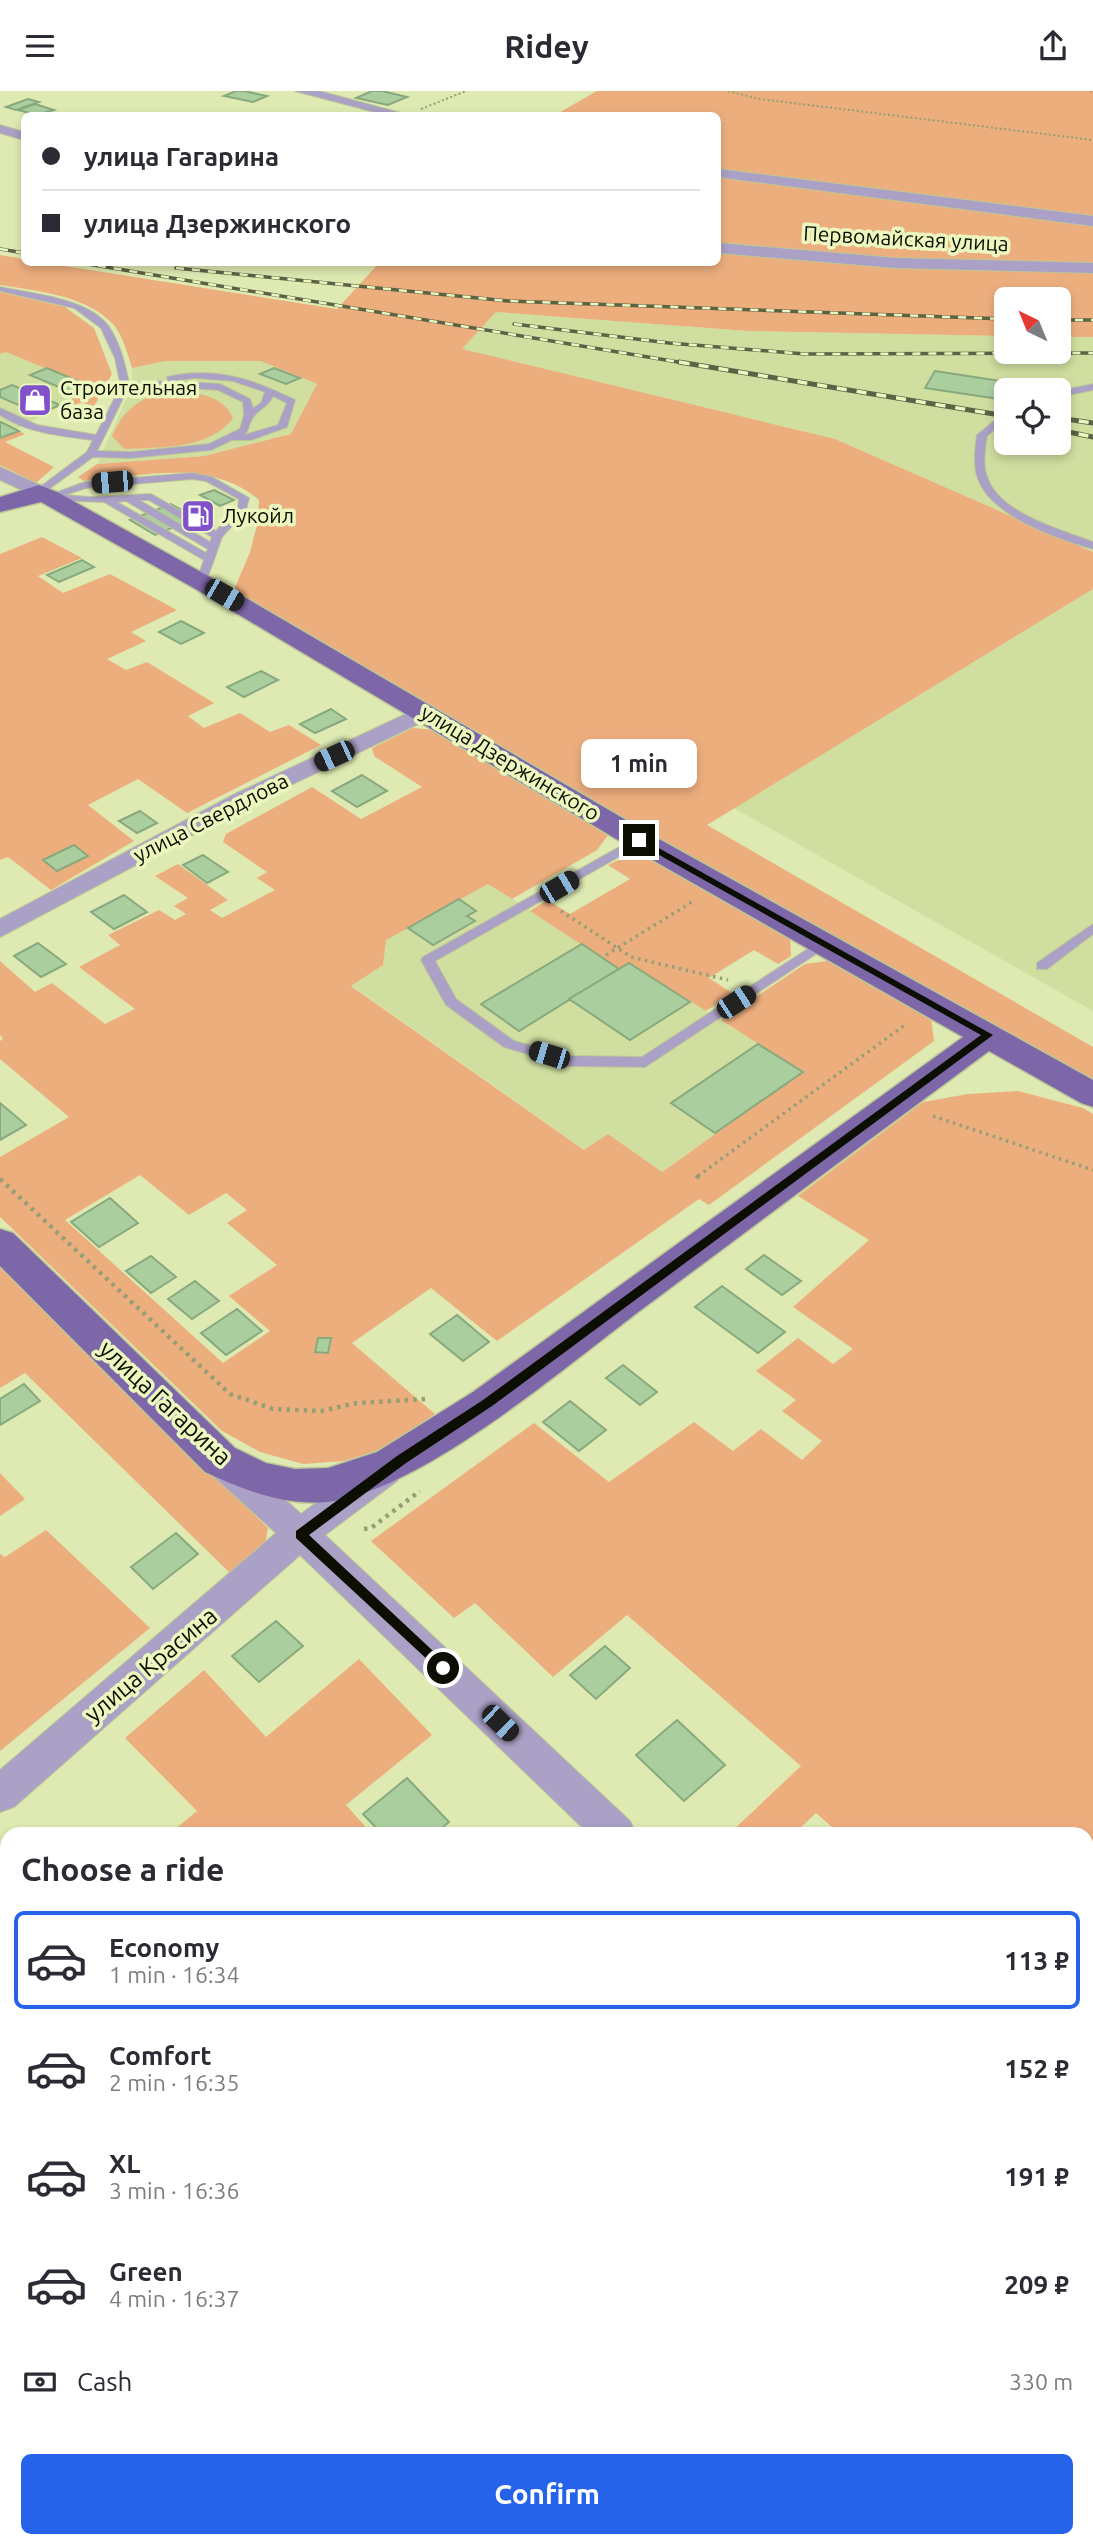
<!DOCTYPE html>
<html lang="en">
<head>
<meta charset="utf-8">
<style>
	:root { --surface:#fff; --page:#f2f2f3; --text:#2b2b33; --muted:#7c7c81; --line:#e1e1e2; --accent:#2563eb }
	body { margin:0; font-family:Ubuntu,sans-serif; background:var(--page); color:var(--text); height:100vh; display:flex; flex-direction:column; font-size:26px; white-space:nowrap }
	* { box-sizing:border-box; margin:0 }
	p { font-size:23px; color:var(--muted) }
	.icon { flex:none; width:38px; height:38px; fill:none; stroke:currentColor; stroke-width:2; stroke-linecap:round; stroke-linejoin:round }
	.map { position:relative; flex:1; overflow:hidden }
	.details { position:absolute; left:0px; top:1736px; width:1094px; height:721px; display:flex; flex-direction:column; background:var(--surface); border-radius:21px 21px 0 0; box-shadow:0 4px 10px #0003 }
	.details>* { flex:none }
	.guide { position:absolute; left:21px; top:21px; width:700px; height:154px; border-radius:10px; box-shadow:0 4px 10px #0003; display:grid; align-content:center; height:154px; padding:0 21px; background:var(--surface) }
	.needle { width:46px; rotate:317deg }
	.fabs { position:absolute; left:994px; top:196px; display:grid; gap:14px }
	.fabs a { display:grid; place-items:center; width:77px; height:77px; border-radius:10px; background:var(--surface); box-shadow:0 4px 10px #0003; font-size:35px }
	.end { position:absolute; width:32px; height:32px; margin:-16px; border:9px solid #0b0e00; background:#fff; box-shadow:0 0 0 4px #fff }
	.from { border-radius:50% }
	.bubble { position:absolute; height:49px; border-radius:10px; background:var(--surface); box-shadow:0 4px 10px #0003; font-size:23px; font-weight:700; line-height:49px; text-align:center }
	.car { position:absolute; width:21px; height:42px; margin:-21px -10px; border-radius:9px; box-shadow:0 0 5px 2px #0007; background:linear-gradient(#222 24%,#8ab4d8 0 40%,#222 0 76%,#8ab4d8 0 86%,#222 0) }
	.guide b { display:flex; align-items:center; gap:24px; height:66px; font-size:26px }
	.guide b+b { border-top:2px solid var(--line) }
	.guide i { width:18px; height:18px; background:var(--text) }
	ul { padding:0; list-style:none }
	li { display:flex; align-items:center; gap:21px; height:98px; margin:0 14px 10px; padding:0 7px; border:4px solid transparent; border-radius:10px }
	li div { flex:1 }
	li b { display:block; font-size:26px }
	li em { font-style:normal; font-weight:700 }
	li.current { border-color:var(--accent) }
	li>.icon { width:63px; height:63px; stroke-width:1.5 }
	h2 { padding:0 21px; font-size:32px; line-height:84px }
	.pay { display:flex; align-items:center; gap:18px; height:77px; padding:0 21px; font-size:26px }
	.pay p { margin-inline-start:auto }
	.action { display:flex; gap:14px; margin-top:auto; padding:14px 21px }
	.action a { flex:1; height:80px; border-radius:10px; background:var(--accent); color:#fff; font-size:28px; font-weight:700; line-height:80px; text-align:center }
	header { display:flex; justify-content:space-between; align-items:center; height:91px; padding:0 21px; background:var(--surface); font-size:32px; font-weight:700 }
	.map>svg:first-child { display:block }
</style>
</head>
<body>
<header><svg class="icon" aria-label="menu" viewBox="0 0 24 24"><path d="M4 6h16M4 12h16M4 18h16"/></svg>Ridey<svg class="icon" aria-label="share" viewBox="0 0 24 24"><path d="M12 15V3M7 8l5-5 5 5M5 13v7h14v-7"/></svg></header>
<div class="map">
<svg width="1093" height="2457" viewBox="0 0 1093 2457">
	<rect width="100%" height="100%" fill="#deeab2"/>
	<g fill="#d0dea0" fill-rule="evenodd">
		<path d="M496 221 748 240 1006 245V261H1059V246H1093V461L835 348 461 259ZM1006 299H1059V352H1006Z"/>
		<polygon points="6,261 94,297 0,347 0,263"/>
		<polygon points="165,270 261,270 317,293 292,343 204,365 97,373 132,295 132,277"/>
		<polygon points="1093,498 1093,920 734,717"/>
		<polygon points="488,792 619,877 629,872 803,981 661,1081 608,1043 585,1059 351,894 383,874 385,849"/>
	</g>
	<g fill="#edae7e" fill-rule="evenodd">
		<path d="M597 0H1093V246H1059V208H1006V245L748 240 496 221 462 258 835 348 1093 461V498L707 734 1093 956V992L649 743 234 499 250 461 258 430 259 409C209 367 145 385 84 390L78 386 97 373 204 365 291 343 317 293 261 270H165L132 277C127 262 123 244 112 232 84 204 37 200 0 194V164L24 168V172H46L337 218 379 172H718V24H555Z"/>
		<polygon points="0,201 65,216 94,237 112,283 93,317 82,311 68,317 60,314 93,297 6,261 0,263"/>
		<path d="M175 300C198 302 223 304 233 327 210 359 160 356 124 358L112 345C125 316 143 304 175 300Z"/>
		<polygon points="19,340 25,343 5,351 54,376 36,392 0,374 0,348"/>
		<polygon points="42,446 82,467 38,485 63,502 110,483 177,519 131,541 146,550 107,568 126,579 147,571 214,612 188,625 204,637 240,622 270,641 289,634 321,654 187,722 138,688 88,714 134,750 51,799 8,766 0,769 0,463"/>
		<path d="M413 637 434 639 609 743 597 759 512 808 488 793 386 849 383 874 351 895 584 1059 608 1043 662 1081 802 981 721 929 805 873 834 869 931 927 934 950 709 1114 699 1108 497 1250 431 1197 352 1252 435 1323 388 1356 344 1370 303 1373 260 1361 222 1340 0 1126V1066L69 1026 0 968V950L3 948 0 944V870L35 901 52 892 105 933 135 918 79 876 120 854 108 844 159 819 175 829 186 823 174 815 188 807 155 785 178 773 228 809 210 819 222 827 275 799 257 787 267 781 223 751 226 743 312 696 361 728 422 696 374 665 372 657ZM140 1084 189 1124 226 1102 247 1119 227 1132 277 1174 229 1205 270 1240 223 1272 65 1129Z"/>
		<polygon points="625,766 664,771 790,843 791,865 778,873 754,859 709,887 732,902 706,920 629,872 619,878 530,820 547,809 570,823 630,788 608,774"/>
		<polygon points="1018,1000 1083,1017 1093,1023 1093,1927 1087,1922 1087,1743 840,1743 816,1722 794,1743 729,1743 801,1675 627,1524 553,1586 475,1512 454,1527 371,1450 534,1332 609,1391 694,1331 733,1360 761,1338 802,1369 822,1350 782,1320 796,1309 756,1280 798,1247 833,1273 853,1258 793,1216 869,1149 798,1105 923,1011 968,1003"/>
		<polygon points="0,1173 268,1437 263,1465 234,1486 25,1282 0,1297"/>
		<polygon points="0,1382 25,1408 0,1425"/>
		<polygon points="46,1439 150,1537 0,1660 0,1463 5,1466"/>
		<polygon points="359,1568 432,1644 346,1714 372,1743 169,1743 197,1720 125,1647 204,1579 266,1646"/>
	</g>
	<g fill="#abce9f" stroke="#88a97d" stroke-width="2">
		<polygon points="236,0 244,0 267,5 253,11 224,5"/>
		<polygon points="372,0 382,0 407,6 388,14 356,7"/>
		<polygon points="28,8 39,11 16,19 6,16"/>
		<polygon points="35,13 54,19 37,24 18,19"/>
		<polygon points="47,277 94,297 78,304 30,284"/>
		<polygon points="274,277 300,287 286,293 260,283"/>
		<polygon points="935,280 1020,293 1017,299 1006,299 1006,309 925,297"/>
		<polygon points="12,294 60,314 39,323 0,306 0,299"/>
		<polygon points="0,331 1,331 19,340 0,347"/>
		<polygon points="214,399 234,409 220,415 200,404"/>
		<polygon points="171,413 196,427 155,444 130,429"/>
		<polygon points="82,469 94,476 59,491 47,484"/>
		<polygon points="181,530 204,542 181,553 159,541"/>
		<polygon points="261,580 278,589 244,606 227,596"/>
		<polygon points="331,618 346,628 315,642 300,633"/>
		<polygon points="362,684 387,700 357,716 332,700"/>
		<polygon points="140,720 157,732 137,742 119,730"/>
		<polygon points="74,754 88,765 57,780 43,769"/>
		<polygon points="203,764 228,781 207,792 183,774"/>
		<polygon points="124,804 147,821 114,838 91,821"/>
		<polygon points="459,808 476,820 467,825 475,830 433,854 408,837"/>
		<polygon points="38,852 66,873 41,886 14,865"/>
		<polygon points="582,853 619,878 519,940 481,913"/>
		<polygon points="629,872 690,911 630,949 569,908"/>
		<polygon points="758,953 803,981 715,1042 671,1012"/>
		<polygon points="0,1012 26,1034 0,1049"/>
		<polygon points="110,1107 138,1132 99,1156 71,1131"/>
		<polygon points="764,1164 801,1190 782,1204 746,1178"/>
		<polygon points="151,1165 176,1186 151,1202 126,1180"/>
		<polygon points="195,1190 219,1210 192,1228 168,1208"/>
		<polygon points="722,1195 785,1241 758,1262 695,1216"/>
		<polygon points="237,1218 262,1240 226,1264 201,1242"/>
		<polygon points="457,1224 489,1251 463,1270 430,1243"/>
		<polygon points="318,1247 331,1247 328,1262 315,1261"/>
		<polygon points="623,1274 657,1301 640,1314 606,1287"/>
		<polygon points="24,1293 40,1310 0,1334 0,1308"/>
		<polygon points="570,1310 606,1339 579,1360 543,1331"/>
		<polygon points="176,1442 198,1463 153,1498 131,1476"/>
		<polygon points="276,1530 303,1555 259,1591 232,1565"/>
		<polygon points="605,1555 630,1577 596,1608 570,1584"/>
		<polygon points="677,1629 725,1674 684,1710 636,1664"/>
		<polygon points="407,1687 449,1731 435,1743 382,1743 363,1723"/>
		<polygon points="7,1760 7,1809 0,1802 0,1766"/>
		<polygon points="7,2144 7,2185 0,2176 0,2151"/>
		<polygon points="256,2450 322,2450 328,2457 250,2457"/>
		<polygon points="581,2450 712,2450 707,2457 588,2457"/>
		<polygon points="994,2450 1008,2450 1015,2457 990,2457"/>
	</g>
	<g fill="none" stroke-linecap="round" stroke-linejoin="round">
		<g stroke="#bcc796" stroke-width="2">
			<g id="service">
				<path d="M0 196C32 203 89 207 109 236 120 252 125 273 129 292L168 290 167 286C214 275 253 288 295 309L287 336 251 349H232L211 359 131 367 93 366 42 403H36V399L87 361 93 349C61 345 28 342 0 324V317L37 334 96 344 121 295 115 267 101 237 74 217 0 200ZM195 287 233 290 265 301 261 312 253 317 250 308 220 293 171 290ZM154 295 218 299 243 311 244 324 240 338 209 353 131 361 97 360 128 297ZM273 305 287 312 278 334 244 344C250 338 248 335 252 328 258 318 268 316 273 305Z"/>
				<polygon points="1093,293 1093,299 1059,306 1059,300"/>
				<path d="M1006 320V328L987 345C985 359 982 375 988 388 1001 423 1062 439 1093 451V458C1058 448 991 425 978 388 973 374 975 358 977 344Z"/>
				<path d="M192 382 212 386 249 407 246 419 222 446 206 491 201 494 196 491 204 469 104 411 49 409 44 406 85 391ZM192 388 206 390 239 408 238 416 216 440 151 403 89 406 65 404 86 397ZM139 409H149L212 446 210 451ZM126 410 208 458 206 462 117 411Z"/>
				<polygon points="639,745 643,746 643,752 435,870 456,908 514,950 569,965 642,966 820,850 825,849 831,853 645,976 569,975 504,956 446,914 421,869 423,866"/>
				<polygon points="1093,833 1093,843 1047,878 1037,878 1037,872"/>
			</g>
		</g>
		<g stroke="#bcc796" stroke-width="2">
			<g id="minor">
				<polygon points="295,0 319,0 408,24 386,24"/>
				<polygon points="0,34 24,41 24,49 0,42"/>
				<polygon points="718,78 1093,125 1093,135 718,86"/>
				<polygon points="718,152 896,167 1093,172 1093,182 896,177 718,162"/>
				<polygon points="0,376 46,397 49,401 39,407 0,389"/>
				<polygon points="425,614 433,616 436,621 433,626 251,713 0,846 0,828 235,703"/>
				<polygon points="222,1358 234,1362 301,1423 373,1370 385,1366 397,1370 402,1380 397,1390 325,1444 630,1730 636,1743 589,1743 300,1464 14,1716 0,1721 0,1679 276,1442 210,1382 205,1372 210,1362"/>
				<polygon points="0,1936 7,1939 7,1985 0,1982"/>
				<polygon points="1093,2097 1093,2147 1087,2149 1087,2099"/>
				<polygon points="1087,2169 1093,2172 1093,2221 1087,2218"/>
				<polygon points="64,2450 118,2450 115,2457 61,2457"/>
				<polygon points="433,2450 486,2450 489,2457 436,2457"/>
				<polygon points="837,2450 889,2450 886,2457 834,2457"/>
			</g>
		</g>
		<g stroke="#bcc796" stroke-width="3">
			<path id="primary" d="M39 394 57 401 210 486 650 743 1093 989V1016L1081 1012 989 960C874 1045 759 1131 645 1216 567 1274 422 1400 327 1411 283 1415 244 1399 205 1381L0 1175V1138L13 1142 235 1357 266 1372 295 1378 328 1377 377 1361 473 1301 963 946 628 755 192 496 41 411 0 421V406Z"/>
		</g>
		<g stroke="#959e75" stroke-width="2" stroke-dasharray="2 2.5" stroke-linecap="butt">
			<polyline points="728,0 760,8 1093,49"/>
			<polyline points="1090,0 1093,0"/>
			<polyline points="421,18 466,0"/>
		</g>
		<g stroke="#959e75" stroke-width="3.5" stroke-dasharray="2.5 4.5" stroke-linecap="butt">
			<polyline points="561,820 631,866 728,889"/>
			<polyline points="606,864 692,811"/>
			<polyline points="933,1025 1093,1079"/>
			<polyline points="698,1085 905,934"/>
		</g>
		<g stroke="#959e75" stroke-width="4.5" stroke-dasharray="3.5 5" stroke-linecap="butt">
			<polyline points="696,1087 701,1083"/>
			<polyline points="0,1088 230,1303 273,1318 321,1320 357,1312 425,1308"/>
			<polyline points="364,1438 371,1437 420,1400"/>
		</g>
		<use href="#service" fill="#aba0c5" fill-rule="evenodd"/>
		<use href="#minor" fill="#aba0c5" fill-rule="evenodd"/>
		<use href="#primary" fill="#7d67a9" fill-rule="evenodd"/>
		<g stroke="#5c6244" stroke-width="3.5">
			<g id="rail-far1">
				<polyline points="0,158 24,162"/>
				<polyline points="82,172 690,273"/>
				<polyline points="176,177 508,210 1006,228"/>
				<polyline points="1059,229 1093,229"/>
				<polyline points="514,233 669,252 805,263 1093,262"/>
			</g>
		</g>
		<g stroke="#5c6244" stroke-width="5">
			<g id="rail">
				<polyline points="679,271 1006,325"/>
				<polyline points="1059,327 1093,332"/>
				<polyline points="1059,339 1093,346"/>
			</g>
		</g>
		<use href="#rail-far1" stroke="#ebf7bf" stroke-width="2.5" stroke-dasharray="8" stroke-linecap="butt"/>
		<use href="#rail" stroke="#ebf7bf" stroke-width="3.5" stroke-dasharray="10" stroke-linecap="butt"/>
	</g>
	<polygon fill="#0b0e00" points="639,746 993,944 492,1315 406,1372 309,1444 447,1573 447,1581 443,1583 296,1447 296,1440 397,1365 483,1309 981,944 636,751"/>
	<defs>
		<g id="shop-square" transform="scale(1.75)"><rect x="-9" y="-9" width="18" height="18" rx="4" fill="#8051ca" stroke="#ebf7bf"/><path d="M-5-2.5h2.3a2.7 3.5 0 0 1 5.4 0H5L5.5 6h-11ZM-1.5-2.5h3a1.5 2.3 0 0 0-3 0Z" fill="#fff"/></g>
		<g id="fuel-square" transform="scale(1.75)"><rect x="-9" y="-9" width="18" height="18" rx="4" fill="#8051ca" stroke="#ebf7bf"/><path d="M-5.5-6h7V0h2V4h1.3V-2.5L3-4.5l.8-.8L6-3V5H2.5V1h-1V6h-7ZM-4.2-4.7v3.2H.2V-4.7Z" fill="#fff"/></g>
	</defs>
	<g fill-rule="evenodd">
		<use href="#shop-square" x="35" y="309"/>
		<use href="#fuel-square" x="198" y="425"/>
	</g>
	<g text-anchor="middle" stroke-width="7" stroke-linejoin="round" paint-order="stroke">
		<g font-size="21" fill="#0b0e00" stroke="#ebf7bf">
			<text transform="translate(906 148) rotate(3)" y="7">Первомайская улица</text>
			<text transform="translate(510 672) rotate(31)" y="7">улица Дзержинского</text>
			<text transform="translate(211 727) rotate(-27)" y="7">улица Свердлова</text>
		</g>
		<g font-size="21" fill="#0b0e00" stroke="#ebf7bf" text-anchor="start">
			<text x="60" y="304">Строительная<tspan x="60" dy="24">база</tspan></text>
			<text x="222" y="432">Лукойл</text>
		</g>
		<g font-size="24" fill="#0b0e00" stroke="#ebf7bf">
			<text transform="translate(165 1312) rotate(43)" y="8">улица Гагарина</text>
			<text transform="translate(151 1574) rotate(-40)" y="8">улица Красина</text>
		</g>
	</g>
</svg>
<div class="fabs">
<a><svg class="needle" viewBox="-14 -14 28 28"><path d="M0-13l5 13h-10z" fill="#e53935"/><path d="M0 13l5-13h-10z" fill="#7c7c81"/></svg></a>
<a><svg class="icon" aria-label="locate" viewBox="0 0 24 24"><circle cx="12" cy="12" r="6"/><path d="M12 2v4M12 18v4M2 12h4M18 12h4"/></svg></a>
</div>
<i class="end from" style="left:443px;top:1577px"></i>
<i class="end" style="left:639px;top:749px"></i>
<div class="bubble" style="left:581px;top:648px;width:116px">1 min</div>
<i class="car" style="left:112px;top:391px;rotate:265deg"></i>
<i class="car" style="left:224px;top:504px;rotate:120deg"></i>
<i class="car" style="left:334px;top:665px;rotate:245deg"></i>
<i class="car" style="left:559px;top:796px;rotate:60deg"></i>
<i class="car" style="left:736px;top:911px;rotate:57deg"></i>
<i class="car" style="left:549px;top:964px;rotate:287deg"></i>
<i class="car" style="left:500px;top:1632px;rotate:134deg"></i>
<div class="guide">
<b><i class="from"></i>улица Гагарина</b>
<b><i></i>улица Дзержинского</b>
</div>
<section class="details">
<h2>Choose a ride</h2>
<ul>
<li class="current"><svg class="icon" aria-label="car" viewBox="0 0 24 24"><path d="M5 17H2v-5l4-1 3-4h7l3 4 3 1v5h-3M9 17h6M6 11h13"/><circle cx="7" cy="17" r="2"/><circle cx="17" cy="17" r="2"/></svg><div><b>Economy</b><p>1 min · 16:34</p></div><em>113 ₽</em></li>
<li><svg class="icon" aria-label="car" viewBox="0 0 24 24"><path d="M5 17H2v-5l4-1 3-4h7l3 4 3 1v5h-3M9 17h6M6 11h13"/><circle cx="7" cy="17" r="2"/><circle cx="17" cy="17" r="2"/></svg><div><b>Comfort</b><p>2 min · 16:35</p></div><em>152 ₽</em></li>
<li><svg class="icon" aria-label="car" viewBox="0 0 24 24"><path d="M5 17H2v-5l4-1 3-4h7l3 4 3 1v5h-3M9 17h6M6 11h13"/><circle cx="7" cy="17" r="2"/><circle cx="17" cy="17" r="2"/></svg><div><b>XL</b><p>3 min · 16:36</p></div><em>191 ₽</em></li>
<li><svg class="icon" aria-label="car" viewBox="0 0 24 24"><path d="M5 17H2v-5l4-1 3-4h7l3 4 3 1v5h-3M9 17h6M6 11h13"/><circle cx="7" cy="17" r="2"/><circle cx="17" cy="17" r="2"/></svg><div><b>Green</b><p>4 min · 16:37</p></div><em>209 ₽</em></li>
</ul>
<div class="pay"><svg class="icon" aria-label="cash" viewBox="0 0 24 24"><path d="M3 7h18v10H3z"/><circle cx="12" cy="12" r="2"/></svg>Cash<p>330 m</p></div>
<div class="action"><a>Confirm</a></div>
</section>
</div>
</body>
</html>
